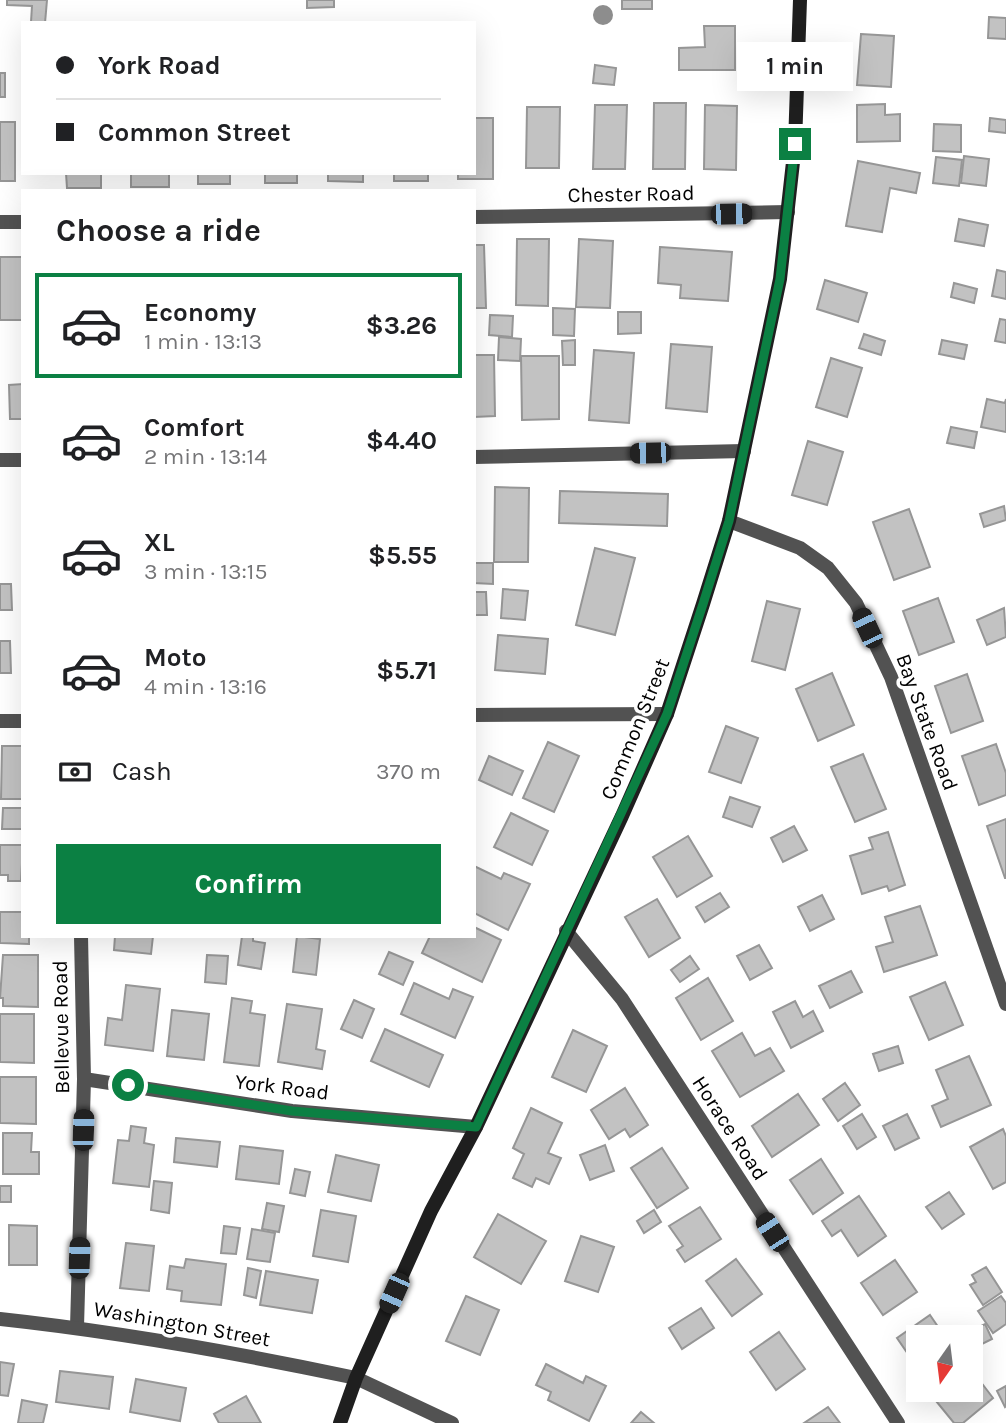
<!DOCTYPE html>
<html lang="en">
<head>
<meta charset="utf-8">
<style>
	:root { --surface:#fff; --page:#f2f2f2; --text:#202124; --muted:#757577; --line:#e0e0e0; --accent:#0b8043 }
	body { margin:0; font-family:Karla,sans-serif; background:var(--page); color:var(--text); height:100vh; display:flex; flex-direction:column; font-size:26px; white-space:nowrap }
	* { box-sizing:border-box; margin:0 }
	p { font-size:23px; color:var(--muted) }
	.icon { flex:none; width:38px; height:38px; fill:none; stroke:currentColor; stroke-width:2; stroke-linecap:round; stroke-linejoin:round }
	.map { position:relative; flex:1; overflow:hidden }
	.side { position:absolute; left:21px; top:189px; width:455px; height:749px; display:flex; flex-direction:column; background:var(--surface); border-radius:0px; box-shadow:0 7px 28px #0002 }
	.side>* { flex:none }
	.top-card { position:absolute; left:21px; top:21px; width:455px; height:154px; border-radius:0px; box-shadow:0 7px 28px #0002; display:grid; align-content:center; height:154px; padding:0 35px; background:var(--surface) }
	.needle { width:46px; rotate:194deg }
	.fabs { position:absolute; left:906px; top:1325px; display:grid; gap:14px }
	.fabs a { display:grid; place-items:center; width:77px; height:77px; border-radius:0px; background:var(--surface); box-shadow:0 7px 28px #0002; font-size:35px }
	.end { position:absolute; width:32px; height:32px; margin:-16px; border:9px solid #0b8043; background:#fff; box-shadow:0 0 0 4px #fff }
	.from { border-radius:50% }
	.bubble { position:absolute; height:49px; border-radius:0px; background:var(--surface); box-shadow:0 7px 28px #0002; font-size:23px; font-weight:700; line-height:49px; text-align:center }
	.car { position:absolute; width:21px; height:42px; margin:-21px -10px; border-radius:9px; box-shadow:0 0 5px 2px #0007; background:linear-gradient(#222 24%,#8ab4d8 0 40%,#222 0 76%,#8ab4d8 0 86%,#222 0) }
	.top-card b { display:flex; align-items:center; gap:24px; height:66px; font-size:26px }
	.top-card b+b { border-top:2px solid var(--line) }
	.top-card i { width:18px; height:18px; background:var(--text) }
	ul { padding:0; list-style:none }
	li { display:flex; align-items:center; gap:21px; height:105px; margin:0 14px 10px; padding:0 21px; border:4px solid transparent; border-radius:0px }
	li div { flex:1 }
	li b { display:block; font-size:26px }
	li em { font-style:normal; font-weight:700 }
	li.on { border-color:var(--accent) }
	li>.icon { width:63px; height:63px; stroke-width:1.5 }
	h2 { padding:0 35px; font-size:32px; line-height:84px }
	.pay { display:flex; align-items:center; gap:18px; height:77px; padding:0 35px; font-size:26px }
	.pay p { margin-inline-start:auto }
	.cta { display:flex; gap:14px; margin-top:auto; padding:14px 35px }
	.cta a { flex:1; height:80px; border-radius:0px; background:var(--accent); color:#fff; font-size:28px; font-weight:700; line-height:80px; text-align:center }
	.map>svg:first-child { display:block }
</style>
</head>
<body>
<div class="map">
<svg width="1006" height="1423" viewBox="0 0 1006 1423">
	<rect width="100%" height="100%" fill="#fff"/>
	<g fill="#c2c2c2" stroke="#969696" stroke-width="2">
		<polygon points="7,0 47,0 45,23 31,22 32,6 7,5"/>
		<polygon points="307,0 334,0 334,7 307,8"/>
		<rect x="622" y="0" width="30" height="9"/>
		<polygon points="989,17 1006,18 1006,39 988,38"/>
		<polygon points="704,26 735,26 735,70 679,70 679,48 705,47"/>
		<polygon points="861,34 894,36 891,87 857,85"/>
		<polygon points="595,65 616,68 614,85 593,83"/>
		<rect x="0" y="73" width="5" height="24"/>
		<polygon points="654,103 686,103 685,169 653,169"/>
		<polygon points="885,104 885,115 900,114 900,141 857,142 857,105"/>
		<polygon points="595,105 627,105 625,169 593,169"/>
		<polygon points="705,105 737,106 736,170 704,169"/>
		<polygon points="527,107 560,107 559,168 526,168"/>
		<polygon points="474,118 493,118 493,179 458,179 458,173 474,173"/>
		<polygon points="990,118 1006,120 1006,133 989,131"/>
		<rect x="0" y="122" width="15" height="59"/>
		<polygon points="934,124 961,125 961,152 933,151"/>
		<polygon points="964,156 989,159 986,186 961,183"/>
		<polygon points="936,157 962,160 959,186 933,183"/>
		<polygon points="858,161 920,173 916,193 890,188 882,232 846,226"/>
		<polygon points="66,173 101,173 101,188 67,188"/>
		<rect x="131" y="173" width="38" height="14"/>
		<rect x="198" y="173" width="32" height="11"/>
		<rect x="265" y="173" width="32" height="10"/>
		<polygon points="328,173 363,173 363,182 328,181"/>
		<rect x="394" y="173" width="34" height="8"/>
		<polygon points="959,219 988,225 984,246 955,241"/>
		<polygon points="517,239 549,239 548,306 516,305"/>
		<polygon points="579,239 613,241 610,308 576,307"/>
		<polygon points="474,245 484,245 486,308 474,308"/>
		<polygon points="660,247 732,252 728,301 680,298 681,285 658,283"/>
		<rect x="0" y="257" width="23" height="63"/>
		<polygon points="997,270 1006,272 1006,299 992,296"/>
		<polygon points="825,280 867,293 858,322 817,309"/>
		<polygon points="954,283 977,289 974,303 951,297"/>
		<polygon points="553,308 575,309 574,336 553,335"/>
		<polygon points="618,312 641,312 641,333 618,334"/>
		<polygon points="490,315 513,316 512,337 489,335"/>
		<polygon points="1000,319 1006,320 1006,343 995,341"/>
		<polygon points="864,334 885,341 881,355 859,348"/>
		<polygon points="499,337 521,339 520,361 498,360"/>
		<polygon points="575,340 575,365 563,365 562,341"/>
		<polygon points="942,340 967,345 964,359 939,354"/>
		<polygon points="671,344 712,347 707,412 666,408"/>
		<polygon points="594,350 634,353 629,423 589,420"/>
		<polygon points="474,355 494,355 495,416 474,417"/>
		<polygon points="521,356 559,356 559,419 522,420"/>
		<polygon points="831,358 862,368 847,417 816,407"/>
		<polygon points="23,384 23,419 10,419 9,385"/>
		<polygon points="987,399 1005,403 1006,399 1006,432 981,427"/>
		<polygon points="951,427 977,432 974,448 947,443"/>
		<polygon points="808,441 843,452 827,505 792,495"/>
		<polygon points="495,487 529,488 528,562 494,562"/>
		<polygon points="560,491 668,494 667,526 559,523"/>
		<polygon points="1004,506 1006,520 984,527 980,514"/>
		<polygon points="909,509 930,567 894,580 873,522"/>
		<polygon points="595,548 635,558 615,635 576,625"/>
		<polygon points="474,563 493,563 493,584 474,583"/>
		<polygon points="0,584 11,584 12,610 0,610"/>
		<polygon points="503,589 528,591 525,620 501,618"/>
		<polygon points="474,592 486,592 487,615 474,615"/>
		<polygon points="938,598 954,642 919,655 903,611"/>
		<polygon points="767,601 800,609 785,670 752,661"/>
		<polygon points="1004,608 1006,637 987,645 977,620"/>
		<polygon points="498,635 548,639 545,674 495,670"/>
		<polygon points="0,641 10,641 11,673 0,673"/>
		<polygon points="832,673 854,725 818,741 796,689"/>
		<polygon points="967,674 983,721 951,733 935,686"/>
		<polygon points="726,726 758,738 741,783 709,772"/>
		<polygon points="548,742 579,756 554,812 523,798"/>
		<polygon points="996,744 1006,773 1006,795 979,805 962,756"/>
		<polygon points="2,746 23,746 23,799 1,799"/>
		<polygon points="863,754 886,809 855,822 831,767"/>
		<polygon points="489,756 523,771 512,795 479,780"/>
		<polygon points="730,797 760,807 752,827 723,817"/>
		<polygon points="3,808 23,808 23,829 2,829"/>
		<polygon points="511,813 548,831 532,865 494,847"/>
		<polygon points="1006,819 1006,878 1005,878 987,826"/>
		<polygon points="794,826 807,850 783,862 771,838"/>
		<polygon points="888,832 905,885 889,891 887,886 862,894 850,856 873,849 869,838"/>
		<polygon points="688,836 712,876 677,897 653,857"/>
		<polygon points="0,845 23,845 21,881 8,881 8,875 0,875"/>
		<polygon points="474,866 501,879 504,873 530,884 508,930 474,913"/>
		<polygon points="720,893 729,907 705,922 696,907"/>
		<polygon points="822,895 834,919 810,931 798,907"/>
		<polygon points="657,899 680,938 649,957 625,917"/>
		<polygon points="920,906 937,955 884,972 876,947 893,942 885,917"/>
		<polygon points="0,912 23,912 23,936 29,936 29,944 0,943"/>
		<polygon points="474,927 501,940 482,982 422,953 430,936 474,936"/>
		<polygon points="115,936 153,936 151,954 114,950"/>
		<polygon points="242,936 253,937 253,941 265,943 261,969 238,965"/>
		<polygon points="297,936 320,939 316,975 293,972"/>
		<polygon points="759,945 772,968 750,980 737,956"/>
		<polygon points="389,952 413,962 403,985 379,974"/>
		<polygon points="3,955 38,955 38,1007 3,1006 3,998 0,998"/>
		<polygon points="207,955 228,956 226,984 205,982"/>
		<polygon points="690,956 699,969 680,982 671,970"/>
		<polygon points="851,971 862,992 830,1008 819,986"/>
		<polygon points="708,978 733,1021 701,1040 676,998"/>
		<polygon points="945,982 963,1025 929,1040 910,997"/>
		<polygon points="414,983 449,999 453,989 473,997 455,1038 401,1014"/>
		<polygon points="126,985 160,989 153,1051 105,1045 108,1018 122,1020"/>
		<polygon points="232,998 252,1001 250,1013 265,1015 259,1066 224,1062"/>
		<polygon points="354,1000 374,1009 362,1038 341,1029"/>
		<polygon points="795,1001 803,1017 813,1011 823,1031 791,1048 773,1012"/>
		<polygon points="287,1004 322,1009 316,1049 325,1051 322,1069 278,1062"/>
		<polygon points="172,1010 209,1014 204,1060 167,1056"/>
		<polygon points="0,1014 34,1014 34,1063 0,1062"/>
		<polygon points="385,1029 443,1055 429,1087 371,1061"/>
		<polygon points="573,1030 607,1046 586,1092 552,1077"/>
		<polygon points="742,1033 755,1056 770,1048 784,1071 740,1097 712,1051"/>
		<polygon points="898,1046 903,1063 879,1071 873,1054"/>
		<polygon points="969,1056 991,1105 941,1127 932,1106 948,1099 936,1070"/>
		<polygon points="0,1077 36,1077 36,1124 0,1123"/>
		<polygon points="845,1083 860,1105 838,1121 823,1099"/>
		<polygon points="625,1088 648,1125 630,1137 625,1129 609,1139 591,1110"/>
		<polygon points="798,1094 819,1125 772,1157 752,1126"/>
		<polygon points="531,1108 562,1123 548,1153 561,1158 549,1184 536,1178 532,1187 513,1178 524,1154 513,1148"/>
		<polygon points="862,1114 876,1137 857,1149 843,1126"/>
		<polygon points="907,1114 919,1138 895,1150 883,1126"/>
		<polygon points="131,1126 146,1128 144,1143 154,1145 149,1187 113,1183 118,1140 129,1141"/>
		<polygon points="1003,1129 1006,1136 1006,1182 993,1189 970,1147"/>
		<polygon points="3,1133 32,1133 31,1152 39,1152 39,1174 3,1174"/>
		<polygon points="176,1138 220,1142 217,1167 174,1162"/>
		<polygon points="605,1145 614,1171 590,1180 580,1155"/>
		<polygon points="240,1146 283,1151 279,1184 236,1179"/>
		<polygon points="662,1148 688,1188 657,1208 631,1168"/>
		<polygon points="336,1155 379,1165 371,1201 328,1192"/>
		<polygon points="821,1159 843,1193 813,1214 790,1180"/>
		<polygon points="295,1169 310,1172 305,1196 290,1193"/>
		<polygon points="154,1181 172,1183 169,1213 151,1210"/>
		<rect x="0" y="1186" width="11" height="16"/>
		<polygon points="949,1192 964,1214 942,1229 926,1207"/>
		<polygon points="859,1196 886,1236 858,1256 841,1230 832,1236 822,1221"/>
		<polygon points="267,1203 284,1206 279,1232 262,1229"/>
		<polygon points="700,1207 721,1239 685,1262 677,1250 683,1246 669,1226"/>
		<polygon points="321,1210 356,1216 348,1262 313,1256"/>
		<polygon points="654,1210 661,1222 644,1233 637,1221"/>
		<polygon points="498,1214 546,1241 521,1284 474,1257"/>
		<polygon points="9,1225 37,1226 37,1265 9,1265"/>
		<polygon points="224,1226 240,1228 236,1254 221,1253"/>
		<polygon points="252,1229 275,1233 270,1262 247,1259"/>
		<polygon points="581,1236 614,1247 598,1292 565,1281"/>
		<polygon points="126,1243 154,1246 149,1291 120,1288"/>
		<polygon points="186,1259 226,1264 221,1305 181,1301 182,1291 167,1289 170,1266 184,1268"/>
		<polygon points="736,1259 762,1294 732,1316 706,1281"/>
		<polygon points="895,1260 917,1292 883,1315 861,1283"/>
		<polygon points="986,1267 1002,1292 983,1305 970,1285 976,1282 972,1275"/>
		<polygon points="248,1268 261,1271 256,1298 244,1295"/>
		<polygon points="266,1271 318,1280 312,1313 260,1305"/>
		<polygon points="466,1296 499,1310 480,1355 446,1341"/>
		<polygon points="1001,1296 1006,1303 1006,1324 993,1333 978,1311"/>
		<polygon points="701,1308 714,1328 682,1349 669,1328"/>
		<polygon points="930,1315 945,1337 919,1337 919,1370 897,1338"/>
		<polygon points="985,1324 992,1339 972,1349 971,1337 965,1334"/>
		<polygon points="779,1332 805,1369 776,1390 750,1352"/>
		<polygon points="0,1362 14,1364 8,1396 0,1395"/>
		<polygon points="546,1364 583,1383 586,1376 606,1386 589,1421 548,1400 551,1392 536,1385"/>
		<polygon points="60,1371 113,1377 109,1409 56,1402"/>
		<polygon points="977,1377 993,1398 963,1423 954,1423 927,1390 971,1390 971,1382"/>
		<polygon points="136,1379 186,1388 180,1421 130,1412"/>
		<polygon points="1006,1386 1006,1406 1005,1407 997,1391"/>
		<polygon points="246,1396 261,1423 219,1423 214,1414"/>
		<polygon points="22,1400 47,1405 43,1423 18,1423"/>
		<polygon points="828,1407 840,1423 804,1423"/>
		<polygon points="641,1412 654,1423 631,1423"/>
	</g>
	<g fill="none" stroke-linecap="round" stroke-linejoin="round">
		<g stroke="#525252" stroke-width="14">
			<polyline points="474,217 788,212"/>
			<polyline points="0,222 23,222"/>
			<polyline points="474,457 744,451"/>
			<polyline points="0,460 23,460"/>
			<polyline points="729,521 800,548 828,568 856,603 891,677 1006,1004"/>
			<polyline points="474,715 667,714"/>
			<polyline points="0,721 23,721"/>
			<polyline points="566,931 622,999 898,1423"/>
			<polyline points="84,1079 292,1111 476,1127"/>
			<polyline points="77,1327 84,1079 81,936"/>
			<polyline points="356,1378 452,1423"/>
		</g>
		<path stroke="#525252" stroke-width="14" d="M0 1319C120 1332 238 1353 356 1378"/>
		<polyline stroke="#1f1f1f" stroke-width="14" points="340,1423 356,1378 431,1211 476,1127 622,816 667,714 703,604 729,521 780,279 795,144 800,0"/>
	</g>
	<circle fill="#8d8d8d" cx="603" cy="15" r="10"/>
	<g fill="none" stroke-linecap="round" stroke-linejoin="round">
		<polyline stroke="#0b8043" stroke-width="9" points="128,1085 292,1111 476,1127 667,714 703,604 729,521 780,279 795,144"/>
	</g>
	<g text-anchor="middle" stroke-width="7" stroke-linejoin="round" paint-order="stroke">
		<g font-size="21" fill="#000" stroke="#fff">
			<text transform="translate(631 194) rotate(-1)" y="7">Chester Road</text>
			<text transform="translate(927 722) rotate(70)" y="7">Bay State Road</text>
			<text transform="translate(635 729) rotate(-68)" y="7">Common Street</text>
			<text transform="translate(61 1027) rotate(-91)" y="7">Bellevue Road</text>
			<text transform="translate(282 1087) rotate(7)" y="7">York Road</text>
			<text transform="translate(730 1128) rotate(57)" y="7">Horace Road</text>
			<text transform="translate(182 1324) rotate(10)" y="7">Washington Street</text>
		</g>
	</g>
</svg>
<div class="fabs">
<a><svg class="needle" viewBox="-14 -14 28 28"><path d="M0-13l5 13h-10z" fill="#e53935"/><path d="M0 13l5-13h-10z" fill="#757577"/></svg></a>
</div>
<i class="end from" style="left:128px;top:1085px"></i>
<i class="end" style="left:795px;top:144px"></i>
<div class="bubble" style="left:737px;top:42px;width:116px">1 min</div>
<i class="car" style="left:731px;top:214px;rotate:89deg"></i>
<i class="car" style="left:650px;top:453px;rotate:269deg"></i>
<i class="car" style="left:867px;top:628px;rotate:335deg"></i>
<i class="car" style="left:83px;top:1130px;rotate:2deg"></i>
<i class="car" style="left:772px;top:1232px;rotate:327deg"></i>
<i class="car" style="left:79px;top:1258px;rotate:2deg"></i>
<i class="car" style="left:394px;top:1293px;rotate:204deg"></i>
<div class="top-card">
<b><i class="from"></i>York Road</b>
<b><i></i>Common Street</b>
</div>
<section class="side">
<h2>Choose a ride</h2>
<ul>
<li class="on"><svg class="icon" aria-label="car" viewBox="0 0 24 24"><path d="M5 17H2v-5l4-1 3-4h7l3 4 3 1v5h-3M9 17h6M6 11h13"/><circle cx="7" cy="17" r="2"/><circle cx="17" cy="17" r="2"/></svg><div><b>Economy</b><p>1 min · 13:13</p></div><em>$3.26</em></li>
<li><svg class="icon" aria-label="car" viewBox="0 0 24 24"><path d="M5 17H2v-5l4-1 3-4h7l3 4 3 1v5h-3M9 17h6M6 11h13"/><circle cx="7" cy="17" r="2"/><circle cx="17" cy="17" r="2"/></svg><div><b>Comfort</b><p>2 min · 13:14</p></div><em>$4.40</em></li>
<li><svg class="icon" aria-label="car" viewBox="0 0 24 24"><path d="M5 17H2v-5l4-1 3-4h7l3 4 3 1v5h-3M9 17h6M6 11h13"/><circle cx="7" cy="17" r="2"/><circle cx="17" cy="17" r="2"/></svg><div><b>XL</b><p>3 min · 13:15</p></div><em>$5.55</em></li>
<li><svg class="icon" aria-label="car" viewBox="0 0 24 24"><path d="M5 17H2v-5l4-1 3-4h7l3 4 3 1v5h-3M9 17h6M6 11h13"/><circle cx="7" cy="17" r="2"/><circle cx="17" cy="17" r="2"/></svg><div><b>Moto</b><p>4 min · 13:16</p></div><em>$5.71</em></li>
</ul>
<div class="pay"><svg class="icon" aria-label="cash" viewBox="0 0 24 24"><path d="M3 7h18v10H3z"/><circle cx="12" cy="12" r="2"/></svg>Cash<p>370 m</p></div>
<div class="cta"><a>Confirm</a></div>
</section>
</div>
</body>
</html>
